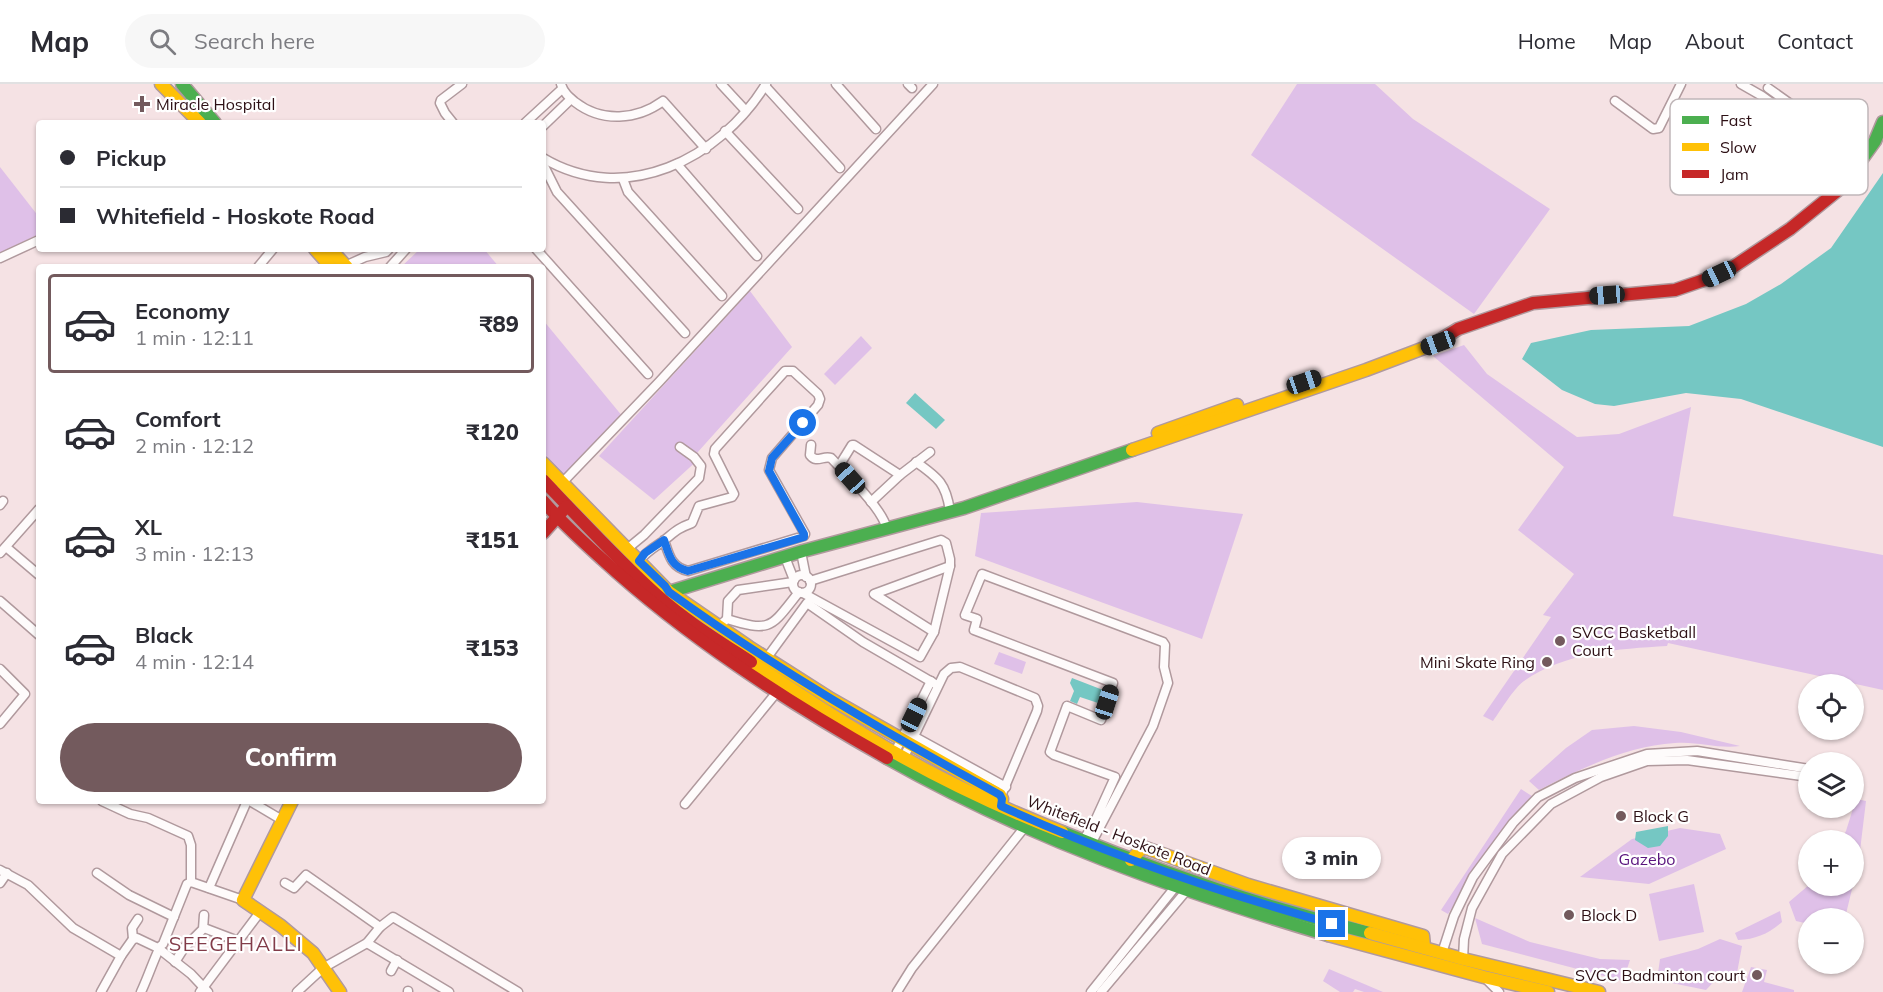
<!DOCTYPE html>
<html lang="en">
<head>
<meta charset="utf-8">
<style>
	:root { --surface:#fff; --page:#f7f7f7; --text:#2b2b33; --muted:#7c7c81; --line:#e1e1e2; --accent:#735a5d }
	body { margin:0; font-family:Mulish,sans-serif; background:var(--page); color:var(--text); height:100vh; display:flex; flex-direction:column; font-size:22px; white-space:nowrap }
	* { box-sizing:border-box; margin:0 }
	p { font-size:20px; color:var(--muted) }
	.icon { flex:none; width:33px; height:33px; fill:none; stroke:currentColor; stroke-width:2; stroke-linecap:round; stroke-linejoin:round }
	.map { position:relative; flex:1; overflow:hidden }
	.side { position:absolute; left:36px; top:180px; width:510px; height:540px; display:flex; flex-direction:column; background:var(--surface); border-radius:6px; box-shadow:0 2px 4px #0004 }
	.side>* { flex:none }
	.hud { position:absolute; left:36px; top:36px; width:510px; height:132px; border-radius:6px; box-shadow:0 2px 4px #0004; display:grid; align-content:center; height:132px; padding:0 24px; background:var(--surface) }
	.fabs { position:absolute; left:1798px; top:590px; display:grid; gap:12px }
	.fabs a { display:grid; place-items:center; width:66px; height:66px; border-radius:50%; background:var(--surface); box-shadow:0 2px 4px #0004; font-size:30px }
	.end { position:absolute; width:27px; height:27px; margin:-14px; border:8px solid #1a73e8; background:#fff; box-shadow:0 0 0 3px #fff }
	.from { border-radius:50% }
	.bubble { position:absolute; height:42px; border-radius:21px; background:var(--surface); box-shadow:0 2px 4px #0004; font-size:20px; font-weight:800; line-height:42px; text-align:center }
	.car { position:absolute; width:18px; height:36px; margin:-18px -9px; border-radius:8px; box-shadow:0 0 4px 2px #0007; background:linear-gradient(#222 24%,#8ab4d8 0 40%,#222 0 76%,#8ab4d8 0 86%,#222 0) }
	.hud b { display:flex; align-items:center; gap:21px; height:57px; font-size:22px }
	.hud b+b { border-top:2px solid var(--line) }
	.hud i { width:15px; height:15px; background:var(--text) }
	ul { padding:10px 0 0; list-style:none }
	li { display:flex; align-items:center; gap:18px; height:99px; margin:0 12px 9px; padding:0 12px; border:3px solid transparent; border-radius:6px }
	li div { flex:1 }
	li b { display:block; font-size:22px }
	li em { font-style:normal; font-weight:800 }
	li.on { border-color:var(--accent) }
	li>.icon { width:54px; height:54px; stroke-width:1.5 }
	.button { display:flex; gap:12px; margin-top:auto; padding:12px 24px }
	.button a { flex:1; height:69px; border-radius:36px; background:var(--accent); color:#fff; font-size:24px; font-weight:800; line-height:69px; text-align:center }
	header { display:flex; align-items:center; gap:36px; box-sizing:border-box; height:84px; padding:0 30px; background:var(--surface); border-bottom:2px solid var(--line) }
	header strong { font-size:28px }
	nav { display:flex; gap:33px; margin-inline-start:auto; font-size:21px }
	.search { width:420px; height:54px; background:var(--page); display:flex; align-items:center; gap:15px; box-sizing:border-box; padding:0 21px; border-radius:33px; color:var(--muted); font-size:22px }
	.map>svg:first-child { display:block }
</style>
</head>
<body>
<header>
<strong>Map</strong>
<div class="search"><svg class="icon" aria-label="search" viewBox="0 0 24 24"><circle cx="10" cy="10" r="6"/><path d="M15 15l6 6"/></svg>Search here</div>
<nav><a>Home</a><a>Map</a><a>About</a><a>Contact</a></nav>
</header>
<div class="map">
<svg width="1883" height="908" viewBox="0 0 1883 908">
	<rect width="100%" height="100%" fill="#f5e2e4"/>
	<g fill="#dfc0e8">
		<polygon points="1297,0 1375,0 1413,35 1550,125 1474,230 1251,71"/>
		<polygon points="0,83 39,133 39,150 0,169"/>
		<polygon points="420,165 484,165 499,183 401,183"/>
		<polygon points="750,207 792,263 697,369 700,374 654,416 599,372"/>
		<polygon points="543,236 623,333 565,393 543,368"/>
		<polygon points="861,252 872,264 835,301 824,290"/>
		<path d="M1464 261 1487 290 1577 353 1619 350 1691 323 1673 432 1883 471V606L1668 559 1667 562C1618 565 1566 568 1524 597 1514 604 1501 626 1493 637L1483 632 1551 533 1543 531 1574 490 1518 446 1564 383 1433 272Z"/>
		<polygon points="1137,418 1243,430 1202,555 975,472 981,429"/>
		<polygon points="999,568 1026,578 1022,590 994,580"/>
		<path d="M1634 642 1681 648 1740 662C1718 665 1697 657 1675 659 1627 662 1582 684 1539 706L1529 697 1566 664 1592 646Z"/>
		<polygon points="1521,705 1535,714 1481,778 1448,830 1441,826"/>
		<polygon points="1856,715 1866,717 1859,775 1854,796 1854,756 1841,756 1846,747"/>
		<polygon points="1680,744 1720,750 1726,765 1649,800 1580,793 1632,755"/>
		<polygon points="1694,800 1704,848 1659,857 1649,810"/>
		<polygon points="1809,801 1853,801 1845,834 1809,834 1809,840 1796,837 1789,818"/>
		<path d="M1780 827 1782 838C1768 850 1756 855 1738 856L1735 849Z"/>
		<polygon points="1475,834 1530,858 1600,875 1630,876 1623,897 1482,860"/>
		<polygon points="1720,855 1742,862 1737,889 1720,891 1706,906 1657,896 1660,875 1698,865"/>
		<polygon points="1751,883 1767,886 1764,898 1794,906 1794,908 1742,908"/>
		<polygon points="1329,885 1383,908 1364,908 1355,905 1353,908 1340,908 1323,897"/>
	</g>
	<g fill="#75c7c3">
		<polygon points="1883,89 1883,363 1741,315 1686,309 1614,322 1595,320 1562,306 1522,275 1531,259 1591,246 1689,242 1746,220 1781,200 1831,164"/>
		<polygon points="915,309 945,336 936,345 906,319"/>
		<polygon points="1072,594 1103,606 1098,619 1080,613 1077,620 1070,617 1074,607 1070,599"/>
		<polygon points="1668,742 1668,752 1660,762 1648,764 1635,756 1636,748"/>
	</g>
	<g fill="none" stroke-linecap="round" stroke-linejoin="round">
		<g stroke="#b0999d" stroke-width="11">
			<g id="street">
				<path d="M561 0C563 8 569 13 575 18 602 39 637 36 663 17L706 65"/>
				<polyline points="721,0 746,27"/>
				<polyline points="836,0 876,45"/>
				<polyline points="908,0 912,4"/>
				<polyline points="1741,0 1762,12 1831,61 1841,63 1861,79"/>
				<polyline points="765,2 840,84"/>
				<polyline points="1768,4 1837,53 1841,63"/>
				<polyline points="1615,17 1653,45 1659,44 1681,0"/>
				<polyline points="453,39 445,29 440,19 441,16 462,0"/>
				<polyline points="525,39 562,5"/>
				<polyline points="543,42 571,15"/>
				<polyline points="725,47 798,125"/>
				<path d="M543 74C625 123 720 75 766 0"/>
				<polyline points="677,80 757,172"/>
				<polyline points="545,84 557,108 685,249"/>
				<polyline points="623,95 628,108 722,212"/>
				<polyline points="536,165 648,290"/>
				<polyline points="0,174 39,156"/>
				<polyline points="345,182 365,173 386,168 389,165"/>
				<polyline points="258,183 273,165"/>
				<polyline points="390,183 406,165"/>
				<path d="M811 361 810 371C817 380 823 371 831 374 847 391 882 424 887 445"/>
				<path d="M916 378C939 394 946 400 950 427"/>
				<polyline points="839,382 852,361 854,361 900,391"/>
				<polyline points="561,400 659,298 933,0"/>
				<polyline points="871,418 900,391 930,368"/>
				<polyline points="0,421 3,417"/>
				<polyline points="6,463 39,491"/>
				<polyline points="627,465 644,451 699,394 701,382 694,373 680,363"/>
				<polyline points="801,468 806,493"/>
				<polyline points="0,469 39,425"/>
				<polyline points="785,473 794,496"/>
				<path d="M639 477C646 468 653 464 662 458 675 448 676 445 692 439L699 422 732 413 734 410 714 370 715 365 785 287H793L818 310 820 315 818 321 772 374 769 386 805 450 804 452 688 487C671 483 669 471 664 456"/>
				<circle cx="802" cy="500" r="9"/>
				<polyline points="803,509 920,573 934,548 950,482 950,475 946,459 941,456 810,497"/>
				<polyline points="0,517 39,551"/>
				<polyline points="727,535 728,517 738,506 793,498"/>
				<path d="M718 543 727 535C772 549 771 543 799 508"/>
				<polyline points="934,548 874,510 950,482"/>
				<polyline points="766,575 807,519 863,558 937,601"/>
				<polyline points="0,585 25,610 0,640"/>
				<polyline points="906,648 1006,703"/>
				<polyline points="895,668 931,597"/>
				<polyline points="904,673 944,590 951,584 960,583 1035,614 1038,622 1037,627 1001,712"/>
				<polyline points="1854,699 1855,699"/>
				<polyline points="250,717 282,736"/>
				<polyline points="685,720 777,608"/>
				<polyline points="1083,757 1095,737 1115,693 1054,671 1050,668 1067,622 1101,636 1113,599 974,546 977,535 965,531 982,490 1163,558 1165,561 1164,583 1168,599 1153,642 1091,760"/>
				<polyline points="0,786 28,801 73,844 121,872"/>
				<polyline points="97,789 129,811 174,833"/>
				<polyline points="191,798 243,816"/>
				<polyline points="0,799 7,789"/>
				<polyline points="285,799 294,804 306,791 380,843"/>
				<polyline points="209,804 247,717"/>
				<polyline points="204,844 238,857"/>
				<polyline points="133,855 132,844 138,835"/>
				<polyline points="367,859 449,908"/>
				<polyline points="158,864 191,890 208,908"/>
				<polyline points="1442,869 1454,832 1473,793 1513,739 1538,713 1575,694 1647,670 1697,667 1809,685"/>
				<polyline points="1463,875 1464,855 1472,824 1502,770 1551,720 1601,693 1647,677 1687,676 1809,693"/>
				<polyline points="175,878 184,864 203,845 204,831"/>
				<polyline points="391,887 397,876"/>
				<polyline points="1485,894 1499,908"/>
				<polyline points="101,908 121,872 133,855 137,854 158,864 163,860 187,800 191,798 191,761 188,752 148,734 130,730 102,717"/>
				<path d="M141 908C148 893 152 880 159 865"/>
				<polyline points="200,908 260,828"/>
				<polyline points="297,908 323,884 367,859 380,843 393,833 518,908"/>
				<polyline points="408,908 408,907"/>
				<polyline points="897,908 912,884 1024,744"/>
				<polyline points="1091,908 1176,802"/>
				<polyline points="1101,908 1187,806"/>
			</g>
		</g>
		<g stroke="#b0999d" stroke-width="15">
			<g id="fast">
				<polyline points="182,0 215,39"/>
				<polyline points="1842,103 1875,57 1883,38"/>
				<polyline points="653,516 669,508 803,467 964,424 1132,366"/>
				<path d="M887 674C1025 752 1176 806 1328 851"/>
				<path d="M1062 748C1162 789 1264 823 1370 849"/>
			</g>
		</g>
		<g stroke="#b0999d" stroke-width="15">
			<g id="slow">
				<polyline points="161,0 200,39"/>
				<polyline points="315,165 331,183"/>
				<polyline points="330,165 347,183"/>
				<polyline points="1158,349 1237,321"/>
				<polyline points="1132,366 1366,286 1432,261"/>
				<polyline points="543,379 669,508 749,563 831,615 1000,711 1002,715 1001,722"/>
				<path d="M751 578C783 599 815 621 848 641 915 683 988 719 1062 748"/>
				<polyline points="292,717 243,816 281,842 313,869 340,908"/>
				<polyline points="1131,776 1143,763 1248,801 1423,852 1424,863"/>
				<polyline points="1370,849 1463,875 1599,908"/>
				<polyline points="1328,851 1484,893 1548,908"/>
			</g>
		</g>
		<g stroke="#b0999d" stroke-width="15">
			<g id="jam">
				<polyline points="1432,261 1458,245 1533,219 1675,206 1704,196 1733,183 1790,145 1842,103"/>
				<path d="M543 396C580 435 617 475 657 511 686 537 719 557 751 578"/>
				<path d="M543 417C561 438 581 456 602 475 687 553 786 617 887 674"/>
				<polyline points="543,449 567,422"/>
			</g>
		</g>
		<use href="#street" stroke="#fefbfb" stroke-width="8"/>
		<use href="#fast" stroke="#4caf50" stroke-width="12"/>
		<use href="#slow" stroke="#ffc107" stroke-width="12"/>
		<use href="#jam" stroke="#c62828" stroke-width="12"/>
	</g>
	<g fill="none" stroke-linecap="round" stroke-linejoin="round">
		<path stroke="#1a73e8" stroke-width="8" d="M803 339 772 374 769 387 804 450V453L688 487C671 483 669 471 664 456L645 469 639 477 665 502 669 508C774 584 886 649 1000 711L1002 715 1001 722C1107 771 1219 808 1332 840"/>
	</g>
	<g fill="#735a5d" stroke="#fff" stroke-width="2">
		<path d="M139 11h6v6h6v6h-6v6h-6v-6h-6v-6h6z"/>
		<circle cx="1560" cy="557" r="6"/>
		<circle cx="1547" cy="578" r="6"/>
		<circle cx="1621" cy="732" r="6"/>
		<circle cx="1569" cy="831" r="6"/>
		<circle cx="1757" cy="891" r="6"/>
	</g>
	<g text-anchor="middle" stroke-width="4.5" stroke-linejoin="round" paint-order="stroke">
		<g font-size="16" fill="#2d1015" stroke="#fff" text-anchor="start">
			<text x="156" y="26">Miracle Hospital</text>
			<text x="1572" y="554">SVCC Basketball<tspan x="1572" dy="18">Court</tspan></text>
			<text x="1535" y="584" text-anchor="end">Mini Skate Ring</text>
			<text x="1633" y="738">Block G</text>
			<text x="1581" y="837">Block D</text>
			<text x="1745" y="897" text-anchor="end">SVCC Badminton court</text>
		</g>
		<g font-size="16" fill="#2d1015" stroke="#fff">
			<text transform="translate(1119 751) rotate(21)" y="6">Whitefield - Hoskote Road</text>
		</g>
		<g font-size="16" fill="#59137d" stroke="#fff">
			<text x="1647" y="781">Gazebo</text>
		</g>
		<g font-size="20" letter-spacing="1.5" fill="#823c49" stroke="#fff">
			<text x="236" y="867">SEEGEHALLI</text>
		</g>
	</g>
	<rect x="1670" y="15" width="198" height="96" rx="9" fill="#fff" stroke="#c0b7b9" stroke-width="1.5"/>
	<rect x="1682" y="32" width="27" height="8" fill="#4caf50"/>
	<rect x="1682" y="59" width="27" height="8" fill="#ffc107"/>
	<rect x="1682" y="86" width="27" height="8" fill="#c62828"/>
	<g font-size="16" fill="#2d1015">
		<text x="1720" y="42">Fast</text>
		<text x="1720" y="69">Slow</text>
		<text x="1720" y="96">Jam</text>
	</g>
</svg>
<div class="fabs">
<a><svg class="icon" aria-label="locate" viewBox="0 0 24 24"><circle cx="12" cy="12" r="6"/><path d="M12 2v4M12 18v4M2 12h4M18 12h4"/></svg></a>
<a><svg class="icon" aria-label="layers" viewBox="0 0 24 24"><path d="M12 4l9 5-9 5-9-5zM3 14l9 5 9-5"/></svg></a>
<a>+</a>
<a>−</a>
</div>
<i class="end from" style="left:803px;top:339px"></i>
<i class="end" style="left:1332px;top:840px"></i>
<div class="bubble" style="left:1282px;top:753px;width:99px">3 min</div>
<i class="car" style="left:1719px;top:190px;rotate:245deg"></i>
<i class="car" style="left:1607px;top:211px;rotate:266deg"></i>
<i class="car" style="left:1438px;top:259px;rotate:250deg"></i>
<i class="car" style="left:1304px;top:298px;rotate:71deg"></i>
<i class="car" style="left:850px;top:394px;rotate:318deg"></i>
<i class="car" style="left:1107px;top:618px;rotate:18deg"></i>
<i class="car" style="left:914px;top:631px;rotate:26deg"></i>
<div class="hud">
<b><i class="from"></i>Pickup</b>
<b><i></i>Whitefield - Hoskote Road</b>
</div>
<section class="side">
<ul>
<li class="on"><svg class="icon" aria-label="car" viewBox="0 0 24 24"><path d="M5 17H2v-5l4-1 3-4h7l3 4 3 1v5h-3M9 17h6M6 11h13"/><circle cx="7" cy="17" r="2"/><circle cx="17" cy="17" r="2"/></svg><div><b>Economy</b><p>1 min · 12:11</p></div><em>₹89</em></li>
<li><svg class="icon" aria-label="car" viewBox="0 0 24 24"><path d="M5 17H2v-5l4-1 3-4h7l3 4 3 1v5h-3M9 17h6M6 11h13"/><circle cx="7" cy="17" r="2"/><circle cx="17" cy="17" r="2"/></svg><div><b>Comfort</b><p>2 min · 12:12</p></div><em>₹120</em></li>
<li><svg class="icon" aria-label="car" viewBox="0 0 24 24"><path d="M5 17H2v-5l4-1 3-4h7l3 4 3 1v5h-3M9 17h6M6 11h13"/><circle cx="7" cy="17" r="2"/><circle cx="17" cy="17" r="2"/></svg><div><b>XL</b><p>3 min · 12:13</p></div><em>₹151</em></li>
<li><svg class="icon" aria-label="car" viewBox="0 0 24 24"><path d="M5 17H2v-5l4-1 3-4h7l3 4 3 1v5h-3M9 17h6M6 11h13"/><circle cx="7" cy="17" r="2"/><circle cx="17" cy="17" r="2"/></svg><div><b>Black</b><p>4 min · 12:14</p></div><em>₹153</em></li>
</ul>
<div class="button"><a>Confirm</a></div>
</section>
</div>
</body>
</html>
